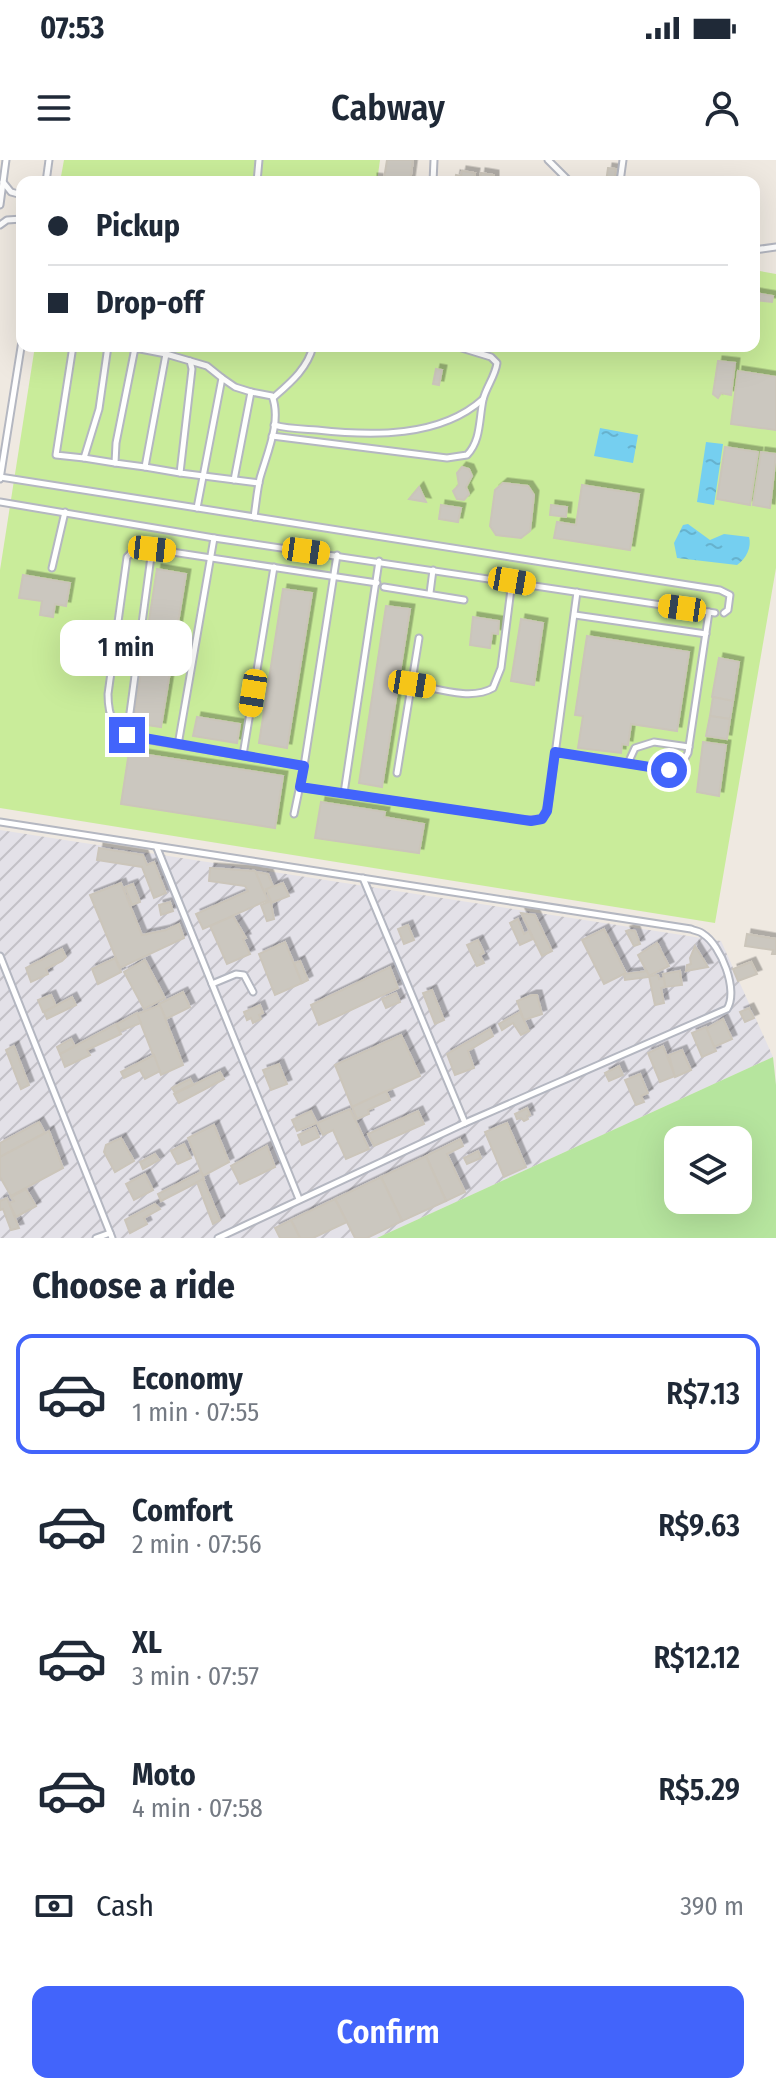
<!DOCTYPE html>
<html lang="en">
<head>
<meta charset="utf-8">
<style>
	:root { --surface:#fff; --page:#f2f2f3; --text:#1f2937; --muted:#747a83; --line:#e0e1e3; --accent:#4264fb }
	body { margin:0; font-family:"Fira Sans Condensed",sans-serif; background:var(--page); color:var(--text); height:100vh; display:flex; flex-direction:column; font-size:30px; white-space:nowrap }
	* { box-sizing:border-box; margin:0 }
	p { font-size:26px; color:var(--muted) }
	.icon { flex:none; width:44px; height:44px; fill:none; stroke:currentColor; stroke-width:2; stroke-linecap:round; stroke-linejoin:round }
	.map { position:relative; height:1078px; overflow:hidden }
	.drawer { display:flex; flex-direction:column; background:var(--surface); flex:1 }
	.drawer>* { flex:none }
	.banner { position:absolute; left:16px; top:16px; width:744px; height:176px; border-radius:16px; box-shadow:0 8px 32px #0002; display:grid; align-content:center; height:176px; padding:0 32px; background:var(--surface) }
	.tools { position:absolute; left:664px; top:966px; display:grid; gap:16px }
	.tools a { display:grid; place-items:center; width:88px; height:88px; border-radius:16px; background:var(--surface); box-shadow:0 8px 32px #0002; font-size:40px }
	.end { position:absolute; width:36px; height:36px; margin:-18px; border:10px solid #4264fb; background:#fff; box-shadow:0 0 0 4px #fff }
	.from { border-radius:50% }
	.bubble { position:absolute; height:56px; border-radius:16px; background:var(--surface); box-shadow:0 8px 32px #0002; font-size:26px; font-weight:600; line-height:56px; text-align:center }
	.car { position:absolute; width:24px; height:48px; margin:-24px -12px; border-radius:10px; box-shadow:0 0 6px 2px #0007; background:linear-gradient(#f5c518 24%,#345 0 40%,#f5c518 0 76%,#345 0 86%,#f5c518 0) }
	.banner b { display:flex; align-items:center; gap:28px; height:76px; font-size:30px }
	.banner b+b { border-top:2px solid var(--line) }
	.banner i { width:20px; height:20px; background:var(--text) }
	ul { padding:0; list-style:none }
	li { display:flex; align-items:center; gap:24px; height:120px; margin:0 16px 12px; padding:0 16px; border:4px solid transparent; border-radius:16px }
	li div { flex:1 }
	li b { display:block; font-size:30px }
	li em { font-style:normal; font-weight:600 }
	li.selected { border-color:var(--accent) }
	li>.icon { width:72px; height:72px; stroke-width:1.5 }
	h2 { padding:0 32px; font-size:36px; line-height:96px }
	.pay { display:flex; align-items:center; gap:20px; height:88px; padding:0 32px; font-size:30px }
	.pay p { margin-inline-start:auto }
	.cta { display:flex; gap:16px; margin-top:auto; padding:16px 32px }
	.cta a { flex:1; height:92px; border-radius:16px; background:var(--accent); color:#fff; font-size:32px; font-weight:600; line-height:92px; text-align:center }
	.status { display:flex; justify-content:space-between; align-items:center; height:56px; padding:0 40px; background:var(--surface); direction:ltr }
	.status svg { height:22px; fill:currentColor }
	header { display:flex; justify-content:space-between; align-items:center; height:104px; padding:0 32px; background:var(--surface); font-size:36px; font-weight:600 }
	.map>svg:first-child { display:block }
</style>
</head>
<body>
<div class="status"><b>07:53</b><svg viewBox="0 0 49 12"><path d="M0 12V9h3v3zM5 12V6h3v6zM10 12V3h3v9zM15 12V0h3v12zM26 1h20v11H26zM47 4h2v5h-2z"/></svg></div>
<header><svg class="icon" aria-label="menu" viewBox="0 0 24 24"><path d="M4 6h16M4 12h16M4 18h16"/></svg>Cabway<svg class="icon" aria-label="person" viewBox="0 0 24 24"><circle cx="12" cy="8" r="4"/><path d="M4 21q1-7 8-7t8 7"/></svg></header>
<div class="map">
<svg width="776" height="1078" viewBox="0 0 776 1078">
	<defs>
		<pattern id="industrial-furrows" width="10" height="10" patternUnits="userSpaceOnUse" patternTransform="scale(2)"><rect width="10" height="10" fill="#e3e1e8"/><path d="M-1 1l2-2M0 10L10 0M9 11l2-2" fill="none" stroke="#c3c1c7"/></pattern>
		<pattern id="water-ripples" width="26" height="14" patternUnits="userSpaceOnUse" patternTransform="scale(2)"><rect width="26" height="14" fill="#75cff0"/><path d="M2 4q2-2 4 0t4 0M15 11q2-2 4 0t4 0" fill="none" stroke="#66b2ce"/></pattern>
		<filter id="shadow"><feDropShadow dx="4.5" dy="-4.5" stdDeviation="0" flood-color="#0004"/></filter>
	</defs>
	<rect width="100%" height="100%" fill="#efe9e1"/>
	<polygon fill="url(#industrial-furrows)" points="0,670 721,781 773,897 377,1078 0,1078"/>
	<path fill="#b6e59e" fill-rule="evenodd" d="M773 897 776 925V1078H377ZM678 980H738V1040H678Z"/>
	<g fill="#c9ec9a">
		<polygon points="64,0 380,0 377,22 60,22"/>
		<polygon points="754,110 776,114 776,408 715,763 0,648 0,410 35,186 754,186"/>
	</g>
	<g fill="url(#water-ripples)">
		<polygon points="600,268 638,275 633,303 594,296"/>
		<polygon points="706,282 723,284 714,345 697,342"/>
		<path d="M688 364 710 380 724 374 749 377C752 387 746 399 737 405L677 398 674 383 683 365Z"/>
	</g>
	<g fill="#cbc7bf" stroke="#cbc5ba" stroke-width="2" filter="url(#shadow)">
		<polygon points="387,0 413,0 410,22 373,22 373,18 384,19"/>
		<polygon points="608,8 616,9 614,22 606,22"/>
		<polygon points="462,11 475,13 474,19 480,20 481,13 494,15 494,22 455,22 456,15 461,16"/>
		<polygon points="755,133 773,136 772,142 754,140"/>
		<polygon points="718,201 735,203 731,235 721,233 718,238 713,234"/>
		<polygon points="436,209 442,210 439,225 433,224"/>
		<polygon points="738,211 776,217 776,270 731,264"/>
		<polygon points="725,287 758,292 750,345 717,339"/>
		<polygon points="761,292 776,294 770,348 753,345"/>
		<polygon points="462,307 469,309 472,316 466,327 469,334 464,340 457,339 453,331 459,325 457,313"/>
		<polygon points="503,323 528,326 534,335 530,371 521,378 496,375 490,366 495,330"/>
		<polygon points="582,325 639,334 630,390 554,378 557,362 576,365"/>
		<polygon points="419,327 426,342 409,339"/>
		<polygon points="441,345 461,348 458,362 439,359"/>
		<polygon points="551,345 567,347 566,357 550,355"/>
		<polygon points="157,409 186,414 161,567 133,563"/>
		<polygon points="23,415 70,423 66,446 55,444 53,457 40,455 42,441 19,438"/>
		<polygon points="283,429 312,433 287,588 259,583"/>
		<polygon points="386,446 410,449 382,627 359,623"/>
		<polygon points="473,457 499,461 498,474 492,473 490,488 470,485"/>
		<polygon points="521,459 543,463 534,525 511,521"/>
		<polygon points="587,476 689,492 677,571 631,564 628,585 622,584 621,593 578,588 583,556 575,555"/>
		<polygon points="719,498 739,502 733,541 712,537"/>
		<polygon points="713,537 733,541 730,559 710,556"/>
		<polygon points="710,556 730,559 727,579 706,576"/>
		<polygon points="197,557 240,564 237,583 193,576"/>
		<polygon points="703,582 726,585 719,636 697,632"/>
		<polygon points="129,592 283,616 275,668 121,644"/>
		<polygon points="321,642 385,652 384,657 424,664 419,693 315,678"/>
		<polygon points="99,688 143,695 147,705 154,702 166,733 154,738 142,707 97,700"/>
		<polygon points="210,708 255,711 268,740 203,769 196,754 248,731 245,726 209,721"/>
		<polygon points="256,712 268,714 273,726 264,732"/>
		<polygon points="121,723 142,775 166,770 179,764 184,778 120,808 90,735"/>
		<polygon points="283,723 289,736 271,743 274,759 267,761 261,745 271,741 266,729"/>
		<polygon points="133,724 140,742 132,745 125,727"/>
		<polygon points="170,742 173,751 161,755 159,745"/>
		<polygon points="521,753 535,755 552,791 542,796"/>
		<polygon points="233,756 246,778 243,779 250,794 227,804 210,766"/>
		<polygon points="518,759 524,774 529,771 533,779 520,785 510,763"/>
		<polygon points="408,765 414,780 404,784 398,769"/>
		<polygon points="604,769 626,813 604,824 582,780"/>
		<polygon points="629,770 635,771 640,784 634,786 626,771"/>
		<polygon points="747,774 776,779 776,794 772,794 773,790 745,786"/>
		<polygon points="478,780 484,793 480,795 484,803 477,806 467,785"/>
		<polygon points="285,782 302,823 275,835 259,794"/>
		<polygon points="657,783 660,788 658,789 660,789 669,806 649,816 638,795"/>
		<polygon points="695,786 708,807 686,811 687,805 691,804 690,798"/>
		<polygon points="62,789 66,797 62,801 46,809 48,814 31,822 26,808"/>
		<polygon points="115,798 121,812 98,824 92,809"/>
		<polygon points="145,800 165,838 144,849 124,812"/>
		<polygon points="300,801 308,820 302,823 294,803"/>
		<polygon points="751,802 757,814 738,821 733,809"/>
		<polygon points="390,807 398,828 319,865 311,845"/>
		<polygon points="647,811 649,817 625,820 624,814"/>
		<polygon points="680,811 682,825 665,827 663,814"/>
		<polygon points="658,815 659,819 664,818 665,827 661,828 664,843 655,845 649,816"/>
		<polygon points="432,830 444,860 435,864 423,833"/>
		<polygon points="183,832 190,847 166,859 159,844"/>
		<polygon points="396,833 400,842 386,848 382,839"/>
		<polygon points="51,835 56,846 43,852 38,840"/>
		<polygon points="532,835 537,835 542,854 524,860 517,841"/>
		<polygon points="72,837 76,845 47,859 44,852"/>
		<polygon points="160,845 183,905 161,915 137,854"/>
		<polygon points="260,845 263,853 259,855 261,859 253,863 251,858 247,860 244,852"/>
		<polygon points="749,848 754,858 745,862 740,852"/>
		<polygon points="520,852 529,871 521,875 513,863 502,870 499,864"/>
		<polygon points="137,853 141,863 120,871 117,864"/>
		<polygon points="723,859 732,879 714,887 706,869"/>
		<polygon points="116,864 121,874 87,890 90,895 65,907 60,894"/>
		<polygon points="706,867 716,891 702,897 692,873"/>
		<polygon points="490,869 493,876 468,891 474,908 455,915 447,894"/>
		<polygon points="401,875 420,916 352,947 335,905"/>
		<polygon points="71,879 75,886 60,894 57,887"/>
		<polygon points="14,886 29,925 21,929 6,890"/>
		<polygon points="663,886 675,916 660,922 648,893"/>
		<polygon points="682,890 691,910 675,917 669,895"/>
		<polygon points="154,895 160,911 145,919 140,910 124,918 121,912"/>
		<polygon points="279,904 287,924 271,930 263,910"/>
		<polygon points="619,906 623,915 609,921 605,913"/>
		<polygon points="220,912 224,919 179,943 174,934"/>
		<polygon points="640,914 648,933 641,936 644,942 636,945 625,920"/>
		<polygon points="190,919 193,924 175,933 172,928"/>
		<polygon points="386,931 390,940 368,950 369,954 357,959 352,947"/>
		<polygon points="527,948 530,955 527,956 528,959 524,961 521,958 517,959 515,954"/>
		<polygon points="350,949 369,989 346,999 333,970 323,975 317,963"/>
		<polygon points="311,951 317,963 297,971 292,960"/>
		<polygon points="418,951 424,964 374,986 368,974"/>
		<polygon points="39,962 45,973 0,997 0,983"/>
		<polygon points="507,963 526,1007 504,1017 485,972"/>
		<polygon points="214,965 229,1002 203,1016 188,978"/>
		<polygon points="315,967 319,977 302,985 298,975"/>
		<polygon points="49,971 63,1008 11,1036 0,1017 0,997"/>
		<polygon points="121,978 134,1001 115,1012 104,992 106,985"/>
		<polygon points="460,979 463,986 447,994 465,1032 446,1041 426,996"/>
		<polygon points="184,984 191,998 178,1004 171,991"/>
		<polygon points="267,986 275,1007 240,1024 231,1006"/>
		<polygon points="478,991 481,998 467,1004 464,998"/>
		<polygon points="155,994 159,1000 143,1009 140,1002"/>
		<polygon points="426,996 446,1041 402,1061 381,1017"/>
		<polygon points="201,1012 204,1019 161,1041 158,1034"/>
		<polygon points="145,1014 153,1030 134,1040 126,1024"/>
		<polygon points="381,1017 402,1061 367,1078 355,1078 335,1039"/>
		<polygon points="203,1019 220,1060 213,1064 197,1022"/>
		<polygon points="26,1029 36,1046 16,1057 9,1043 14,1041 11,1037"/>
		<polygon points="7,1038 19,1068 11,1070 3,1049 0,1050 0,1041"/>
		<polygon points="335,1039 347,1062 313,1078 300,1078 291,1060"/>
		<polygon points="155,1044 160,1049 144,1058 147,1064 130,1073 125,1060"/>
		<polygon points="291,1060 300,1078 280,1078 275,1068"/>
	</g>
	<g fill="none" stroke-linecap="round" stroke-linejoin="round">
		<g stroke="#b4b7c1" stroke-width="9">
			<g id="lane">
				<polyline points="548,0 570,22"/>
				<polyline points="3,22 11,32 22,35"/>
				<polyline points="46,22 49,0"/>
				<polyline points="257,22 259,0"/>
				<polyline points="433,22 434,0"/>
				<polyline points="620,22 623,0"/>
				<polyline points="0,45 6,0"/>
				<polyline points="0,65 7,60 22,59"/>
				<polyline points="754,90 776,87"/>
				<polyline points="73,186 56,295 84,298 99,249 108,186"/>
				<polyline points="129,186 135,188 116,283 115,303 145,307 166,194 190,201 192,209 180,313 259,323"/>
				<polyline points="135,188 166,194"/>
				<polyline points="190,201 207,206 222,218"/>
				<path d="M251 232 272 236C282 261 267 293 260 318 257 331 256 344 254 357"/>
				<path d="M274 237C290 223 308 208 313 186"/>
				<path d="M274 265C288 269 303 269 317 270 371 276 440 278 483 239"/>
				<path d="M272 276 447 298 467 295C481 281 479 259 483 240 486 227 495 217 497 203L491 197 455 186"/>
				<polyline points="84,298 115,303"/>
				<polyline points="145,307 180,313"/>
				<polyline points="0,317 720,430 730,435 728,450 724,453"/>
				<polyline points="0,319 22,181"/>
				<polyline points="0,342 214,378 715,453"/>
				<polyline points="197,348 222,218 235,227 251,232 234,320"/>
				<polyline points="52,408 65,352"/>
				<polyline points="384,427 464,440"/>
				<polyline points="430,433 433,410"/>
				<polyline points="575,455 706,474"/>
				<path d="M412 524C436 528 471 541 493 528L501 508 512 421"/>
				<polyline points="127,575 152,389"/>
				<polyline points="178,585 214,378"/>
				<polyline points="555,592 669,610 680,607 688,593 709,452"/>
				<polyline points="243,595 274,407"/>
				<polyline points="629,601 635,588 654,582 689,587"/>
				<path d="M304 606 138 578C114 571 108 558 108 534L127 397 134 390 152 389 377 423"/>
				<polyline points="397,613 419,478"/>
				<polyline points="300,627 524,660 542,659 548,646 577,432"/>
				<polyline points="344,633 379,401"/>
				<polyline points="294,654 304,606 337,395"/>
				<path d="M0 662 691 769C695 771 700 771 703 774 721 785 739 831 727 849L465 963 218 1078"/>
				<polyline points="157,688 299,1039"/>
				<polyline points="363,718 465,963"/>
				<polyline points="0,796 112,1078"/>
				<polyline points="212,824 236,814 244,815 253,832"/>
				<polyline points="96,1078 110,1073"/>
			</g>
		</g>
		<use href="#lane" stroke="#fff" stroke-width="5"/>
	</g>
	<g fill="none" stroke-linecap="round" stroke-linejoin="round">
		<polyline stroke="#4264fb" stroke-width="10" points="127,575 304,606 300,627 531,661 542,659 547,651 555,592 669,610"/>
	</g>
</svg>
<div class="tools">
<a><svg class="icon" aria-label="layers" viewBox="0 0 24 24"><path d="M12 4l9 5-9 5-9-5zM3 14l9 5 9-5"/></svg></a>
</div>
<i class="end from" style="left:669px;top:610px"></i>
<i class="end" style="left:127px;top:575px"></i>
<div class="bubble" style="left:60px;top:460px;width:132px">1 min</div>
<i class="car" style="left:152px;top:389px;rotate:96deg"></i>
<i class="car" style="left:306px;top:391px;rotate:98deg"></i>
<i class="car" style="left:512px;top:421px;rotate:100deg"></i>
<i class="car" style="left:682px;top:448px;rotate:278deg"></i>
<i class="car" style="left:412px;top:524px;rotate:99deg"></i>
<i class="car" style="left:253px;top:533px;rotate:189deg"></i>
<div class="banner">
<b><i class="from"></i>Pickup</b>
<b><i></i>Drop-off</b>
</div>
</div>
<section class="drawer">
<h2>Choose a ride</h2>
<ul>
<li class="selected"><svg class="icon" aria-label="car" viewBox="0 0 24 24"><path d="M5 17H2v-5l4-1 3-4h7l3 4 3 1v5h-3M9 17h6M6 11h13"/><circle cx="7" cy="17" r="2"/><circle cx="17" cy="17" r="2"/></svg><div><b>Economy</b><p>1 min · 07:55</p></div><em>R$7.13</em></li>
<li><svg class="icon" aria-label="car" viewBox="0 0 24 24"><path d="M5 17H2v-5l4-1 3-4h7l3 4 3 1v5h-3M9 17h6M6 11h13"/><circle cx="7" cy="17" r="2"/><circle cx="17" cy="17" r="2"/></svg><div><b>Comfort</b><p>2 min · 07:56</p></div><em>R$9.63</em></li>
<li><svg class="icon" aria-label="car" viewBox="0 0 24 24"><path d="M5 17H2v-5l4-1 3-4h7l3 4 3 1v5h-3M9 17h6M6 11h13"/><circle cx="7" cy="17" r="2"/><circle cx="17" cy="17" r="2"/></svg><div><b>XL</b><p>3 min · 07:57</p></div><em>R$12.12</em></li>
<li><svg class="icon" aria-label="car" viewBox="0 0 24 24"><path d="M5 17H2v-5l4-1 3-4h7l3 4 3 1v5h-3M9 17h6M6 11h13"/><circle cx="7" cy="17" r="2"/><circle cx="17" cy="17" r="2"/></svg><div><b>Moto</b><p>4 min · 07:58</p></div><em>R$5.29</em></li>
</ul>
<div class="pay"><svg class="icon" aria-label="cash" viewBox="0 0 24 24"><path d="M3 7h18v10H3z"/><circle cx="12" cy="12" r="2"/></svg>Cash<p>390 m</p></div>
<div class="cta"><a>Confirm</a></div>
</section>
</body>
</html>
